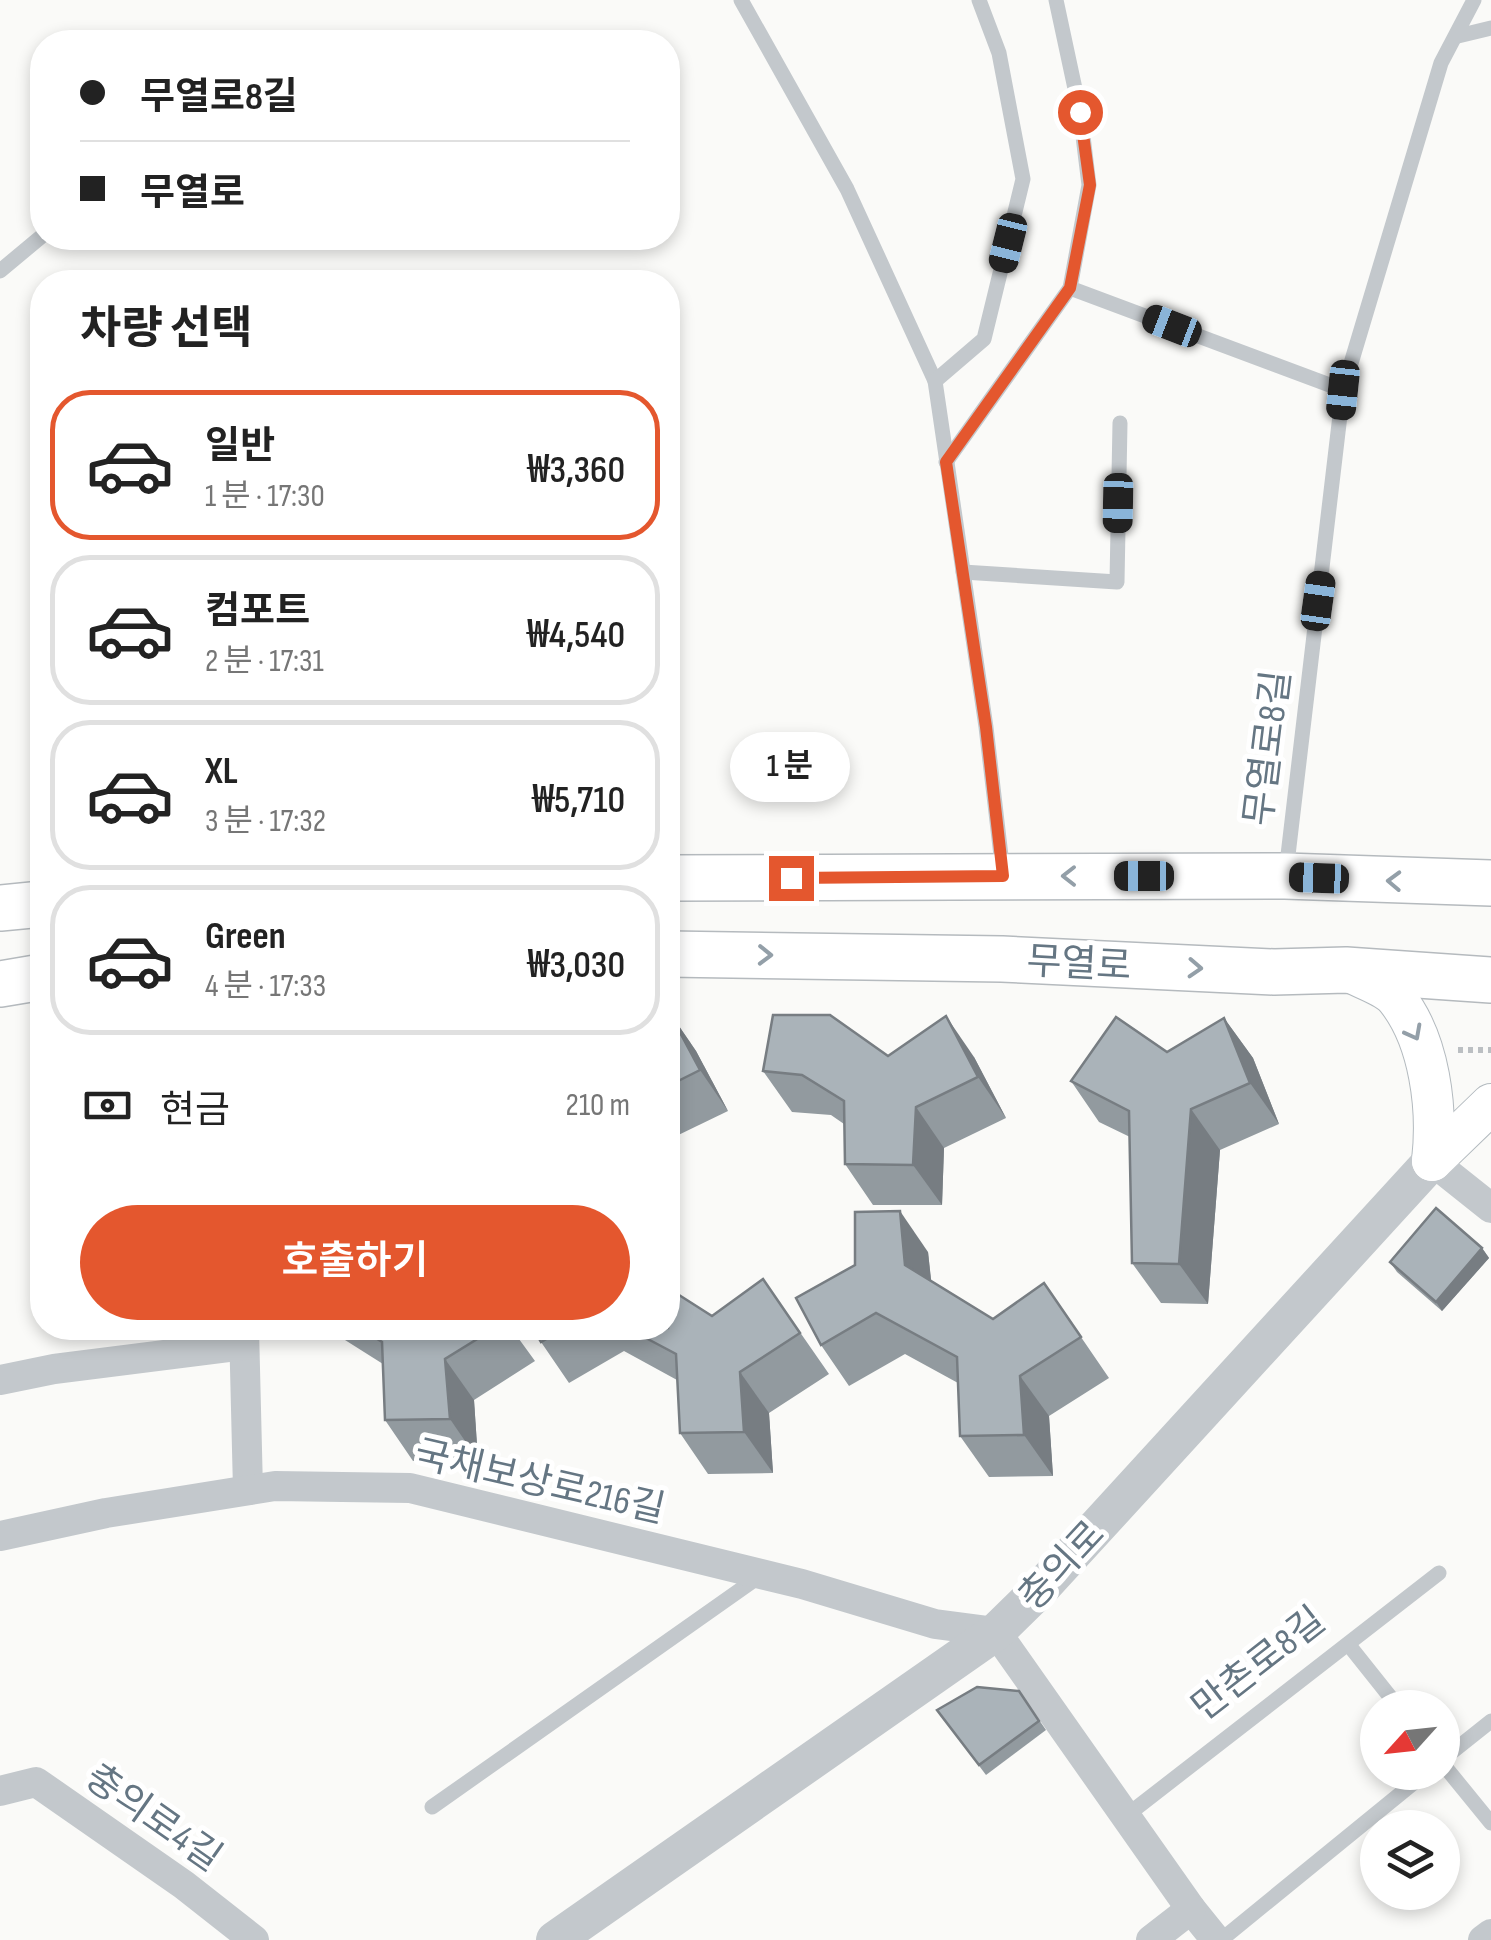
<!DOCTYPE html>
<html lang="ko">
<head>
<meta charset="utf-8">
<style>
	:root { --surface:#fff; --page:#f6f6f6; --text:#222; --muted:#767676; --line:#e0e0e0; --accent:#e4572e }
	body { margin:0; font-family:"Sofia Sans Condensed","Noto Sans KR",sans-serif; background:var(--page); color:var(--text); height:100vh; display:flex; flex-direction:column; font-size:38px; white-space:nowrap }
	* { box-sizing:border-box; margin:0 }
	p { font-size:32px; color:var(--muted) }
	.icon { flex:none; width:55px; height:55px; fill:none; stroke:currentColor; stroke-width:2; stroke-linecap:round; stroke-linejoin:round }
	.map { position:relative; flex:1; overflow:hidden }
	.side { position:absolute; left:30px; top:270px; width:650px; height:1070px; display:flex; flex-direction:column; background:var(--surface); border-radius:40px; box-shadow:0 5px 15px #0003 }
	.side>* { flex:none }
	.top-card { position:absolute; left:30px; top:30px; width:650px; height:220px; border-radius:40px; box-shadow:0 5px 15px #0003; display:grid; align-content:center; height:220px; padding:0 50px; background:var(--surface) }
	.needle { width:65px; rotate:243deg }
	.controls { position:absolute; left:1360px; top:1690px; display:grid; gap:20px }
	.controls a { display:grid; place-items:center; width:100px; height:100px; border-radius:50%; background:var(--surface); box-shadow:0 5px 15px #0003; font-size:50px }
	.end { position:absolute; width:45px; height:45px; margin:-22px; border:12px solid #e4572e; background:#fff; box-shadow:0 0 0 5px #fff }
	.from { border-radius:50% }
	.bubble { position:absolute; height:70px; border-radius:35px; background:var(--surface); box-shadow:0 5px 15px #0003; font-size:32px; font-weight:600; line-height:70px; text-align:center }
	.car { position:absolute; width:30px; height:60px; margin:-30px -15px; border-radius:12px; box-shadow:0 0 8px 2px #0007; background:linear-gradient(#222 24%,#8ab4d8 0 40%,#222 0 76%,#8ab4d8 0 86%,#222 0) }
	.top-card b { display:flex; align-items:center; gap:35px; height:95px; font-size:38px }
	.top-card b+b { border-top:2px solid var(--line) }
	.top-card i { width:25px; height:25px; background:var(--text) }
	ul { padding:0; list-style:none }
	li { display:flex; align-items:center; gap:30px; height:150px; margin:0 20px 15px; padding:0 30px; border:5px solid var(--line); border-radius:40px }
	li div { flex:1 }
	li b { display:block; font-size:38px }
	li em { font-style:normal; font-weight:600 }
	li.selected { border-color:var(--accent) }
	li>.icon { width:90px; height:90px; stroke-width:1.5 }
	h2 { padding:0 50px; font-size:45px; line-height:120px }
	.pay { display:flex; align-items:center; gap:25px; height:110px; padding:0 50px; font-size:38px }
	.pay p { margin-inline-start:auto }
	.action { display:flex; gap:20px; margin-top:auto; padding:20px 50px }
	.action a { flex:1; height:115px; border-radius:60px; background:var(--accent); color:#fff; font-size:40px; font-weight:600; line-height:115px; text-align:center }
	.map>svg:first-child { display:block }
</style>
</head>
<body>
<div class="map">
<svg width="1491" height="1940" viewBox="0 0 1491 1940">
	<rect width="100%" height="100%" fill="#fafaf8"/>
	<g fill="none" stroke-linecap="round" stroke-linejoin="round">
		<g stroke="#b3babf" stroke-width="42">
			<g id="secondary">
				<path d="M1348 971C1362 979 1386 986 1396 998 1430 1040 1438 1109 1432 1161"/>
				<polyline points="1432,1161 1491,1104"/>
			</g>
		</g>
		<g stroke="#b5babe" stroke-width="48">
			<g id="primary">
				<polyline points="668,878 1285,876 1491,883"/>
				<polyline points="0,908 42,904"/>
				<polyline points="668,954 1002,959 1274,972 1346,970 1491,980"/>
				<polyline points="0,984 42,977"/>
			</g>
		</g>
		<polyline stroke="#bbbfc2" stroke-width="6" stroke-dasharray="5 5" stroke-linecap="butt" points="1458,1050 1491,1050"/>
		<g stroke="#c3c8cc" stroke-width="15">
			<polyline points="741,0 847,189 935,381"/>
			<polyline points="979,0 999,53 1023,179 984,339 935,381 986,727 1003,873"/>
			<polyline points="1056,0 1080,112 1089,185 1070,288 1343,390"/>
			<polyline points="1458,36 1491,28"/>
			<polyline points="0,271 42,236"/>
			<polyline points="946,462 1070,288"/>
			<polyline points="963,572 1117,582 1120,423"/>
			<polyline points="1286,872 1343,390 1441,63 1474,0"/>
			<polyline points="1348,1644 1399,1708"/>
			<polyline points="1442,1760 1491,1721"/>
			<polyline points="1442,1763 1491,1823"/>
			<polyline points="432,1807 760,1576"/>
			<polyline points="1126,1816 1439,1573"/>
			<polyline points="1221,1940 1427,1772"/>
		</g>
		<g stroke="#c3c8cc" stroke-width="30">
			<polyline points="1432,1161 1491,1208"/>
			<polyline points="244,1328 248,1490"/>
			<polyline points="0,1380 54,1369 244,1345"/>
			<polyline points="0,1536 106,1513 275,1486 410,1488 802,1584 935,1624 996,1632 1191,1909 1216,1940"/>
			<polyline points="0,1791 36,1782 184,1885 254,1940"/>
			<polyline points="1151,1940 1191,1909"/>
			<polyline points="1483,1940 1491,1934"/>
		</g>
		<polyline stroke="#c3c8cc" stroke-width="38" points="555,1940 996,1632 1041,1588 1432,1161"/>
		<use href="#secondary" stroke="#fff" stroke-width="40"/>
		<use href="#primary" stroke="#fff" stroke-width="45"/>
	</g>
	<g fill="#929a9f">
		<polygon points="668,1010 696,1051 728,1111 668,1140"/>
		<polygon points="1224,1018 1253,1058 1279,1124 1220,1150 1208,1304 1161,1303 1132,1263 1130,1137 1099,1122 1071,1081 1167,1052"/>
		<polygon points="888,1056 974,1057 1006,1118 944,1148 942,1205 873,1205 845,1164 844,1124 831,1115 792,1112 763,1071"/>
		<polygon points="1482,1248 1489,1258 1442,1311 1397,1272 1390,1262"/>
		<polygon points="928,1252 931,1281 993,1319 1044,1283 1109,1378 1049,1416 1053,1476 989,1477 960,1436 958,1383 905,1354 849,1386 821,1345"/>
		<polygon points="763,1279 829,1374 769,1413 773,1473 708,1474 680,1433 677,1380 624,1351 569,1383 541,1342 533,1328 668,1328 712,1316"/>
		<polygon points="326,1328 511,1328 535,1361 474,1400 478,1460 413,1461 385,1420 383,1364"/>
		<polygon points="1019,1691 1046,1730 986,1775 937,1710"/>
	</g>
	<g fill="#777d82">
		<polygon points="668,1010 696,1051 728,1111 700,1070"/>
		<polygon points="946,1016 974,1057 1006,1118 978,1077"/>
		<polygon points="1224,1018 1253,1058 1279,1124 1250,1083"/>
		<polygon points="916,1107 944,1148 942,1205 913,1165"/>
		<polygon points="1191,1109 1220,1150 1208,1304 1179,1264"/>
		<polygon points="900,1211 928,1252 934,1306 905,1265"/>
		<polygon points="1482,1248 1489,1258 1442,1311 1436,1302"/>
		<polygon points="445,1359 474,1400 478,1460 450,1419"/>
		<polygon points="740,1372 769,1413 773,1473 744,1432"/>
		<polygon points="1020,1376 1049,1416 1053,1476 1024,1435"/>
	</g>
	<g fill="#aab3b9" stroke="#777d82" stroke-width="2.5">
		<polygon points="668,1010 700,1070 668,1086"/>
		<polygon points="773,1015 830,1015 888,1056 946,1016 978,1077 916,1107 913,1165 845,1164 844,1101 802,1075 763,1071"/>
		<polygon points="1116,1017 1167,1052 1224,1018 1250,1083 1191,1109 1179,1264 1132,1263 1129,1111 1071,1081"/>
		<polygon points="1436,1208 1482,1248 1436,1302 1390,1262"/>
		<polygon points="900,1211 905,1265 993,1319 1044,1283 1081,1337 1020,1376 1024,1435 960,1436 957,1357 876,1313 821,1345 796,1298 855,1265 855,1212"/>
		<polygon points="763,1279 800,1333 740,1372 744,1432 680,1433 676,1354 627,1328 668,1328 668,1288 712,1316"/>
		<polygon points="360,1328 495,1328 445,1359 450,1419 385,1420 382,1342"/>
		<polygon points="533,1328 565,1328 541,1342"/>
		<polygon points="977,1687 1019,1691 1039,1721 979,1765 937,1710"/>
	</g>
	<defs><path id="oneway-chevron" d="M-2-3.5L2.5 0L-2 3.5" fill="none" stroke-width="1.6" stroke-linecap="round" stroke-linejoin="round" transform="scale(2.5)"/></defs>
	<g stroke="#939fa8">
		<use href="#oneway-chevron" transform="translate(1069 876) rotate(-180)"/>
		<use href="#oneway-chevron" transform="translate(1394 881) rotate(-178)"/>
		<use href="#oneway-chevron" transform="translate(765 955) rotate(1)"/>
		<use href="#oneway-chevron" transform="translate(1195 968) rotate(3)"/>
		<use href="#oneway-chevron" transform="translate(1414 1033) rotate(62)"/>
	</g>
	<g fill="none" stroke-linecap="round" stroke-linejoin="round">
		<polyline stroke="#e4572e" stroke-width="12" points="791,878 1003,876 986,727 946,462 1070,288 1090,185 1080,112"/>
	</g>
	<g text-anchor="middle" stroke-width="10" stroke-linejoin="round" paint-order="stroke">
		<g font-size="38" fill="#657683" stroke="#fff">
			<text transform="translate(1267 748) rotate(-83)" y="13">무열로8길</text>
			<text transform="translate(1079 963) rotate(3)" y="13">무열로</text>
			<text transform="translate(540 1481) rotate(13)" y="13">국채보상로216길</text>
			<text transform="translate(1061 1565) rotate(-47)" y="13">충의로</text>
			<text transform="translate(1258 1663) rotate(-38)" y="13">만촌로8길</text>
			<text transform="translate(154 1817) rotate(35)" y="13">충의로4길</text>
		</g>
	</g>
</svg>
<div class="controls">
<a><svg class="needle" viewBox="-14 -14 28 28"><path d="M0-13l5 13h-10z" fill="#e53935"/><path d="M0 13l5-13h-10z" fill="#767676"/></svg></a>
<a><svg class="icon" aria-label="layers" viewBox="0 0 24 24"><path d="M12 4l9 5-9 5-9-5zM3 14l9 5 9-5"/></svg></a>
</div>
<i class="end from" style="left:1080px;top:112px"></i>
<i class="end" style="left:791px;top:878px"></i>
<div class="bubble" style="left:730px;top:732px;width:120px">1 분</div>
<i class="car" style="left:1008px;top:243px;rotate:194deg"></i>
<i class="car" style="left:1172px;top:326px;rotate:291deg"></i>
<i class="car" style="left:1343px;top:390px;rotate:186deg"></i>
<i class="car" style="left:1118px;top:503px;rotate:181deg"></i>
<i class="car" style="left:1318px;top:601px;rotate:8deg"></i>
<i class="car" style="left:1144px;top:876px;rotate:270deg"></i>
<i class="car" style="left:1319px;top:878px;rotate:272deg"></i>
<div class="top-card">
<b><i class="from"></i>무열로8길</b>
<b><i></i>무열로</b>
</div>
<section class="side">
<h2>차량 선택</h2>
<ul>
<li class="selected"><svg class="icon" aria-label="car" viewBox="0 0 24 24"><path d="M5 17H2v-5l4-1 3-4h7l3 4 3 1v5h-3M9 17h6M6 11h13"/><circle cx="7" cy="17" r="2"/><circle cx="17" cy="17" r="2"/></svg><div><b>일반</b><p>1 분 · 17:30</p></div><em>₩3,360</em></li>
<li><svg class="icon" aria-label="car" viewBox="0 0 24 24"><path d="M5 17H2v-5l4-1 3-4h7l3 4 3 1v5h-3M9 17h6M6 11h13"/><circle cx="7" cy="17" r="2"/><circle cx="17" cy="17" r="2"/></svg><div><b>컴포트</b><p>2 분 · 17:31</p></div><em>₩4,540</em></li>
<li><svg class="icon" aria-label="car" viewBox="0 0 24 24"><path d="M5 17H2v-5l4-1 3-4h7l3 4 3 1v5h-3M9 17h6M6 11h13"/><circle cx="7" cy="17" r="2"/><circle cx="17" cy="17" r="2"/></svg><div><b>XL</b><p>3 분 · 17:32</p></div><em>₩5,710</em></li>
<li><svg class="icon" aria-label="car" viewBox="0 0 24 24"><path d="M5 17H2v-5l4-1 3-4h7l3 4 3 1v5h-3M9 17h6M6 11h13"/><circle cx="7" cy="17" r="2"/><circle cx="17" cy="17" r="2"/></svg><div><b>Green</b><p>4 분 · 17:33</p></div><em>₩3,030</em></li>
</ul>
<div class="pay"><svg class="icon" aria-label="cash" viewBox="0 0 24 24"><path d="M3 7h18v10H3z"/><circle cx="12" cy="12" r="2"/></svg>현금<p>210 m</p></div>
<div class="action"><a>호출하기</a></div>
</section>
</div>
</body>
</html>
